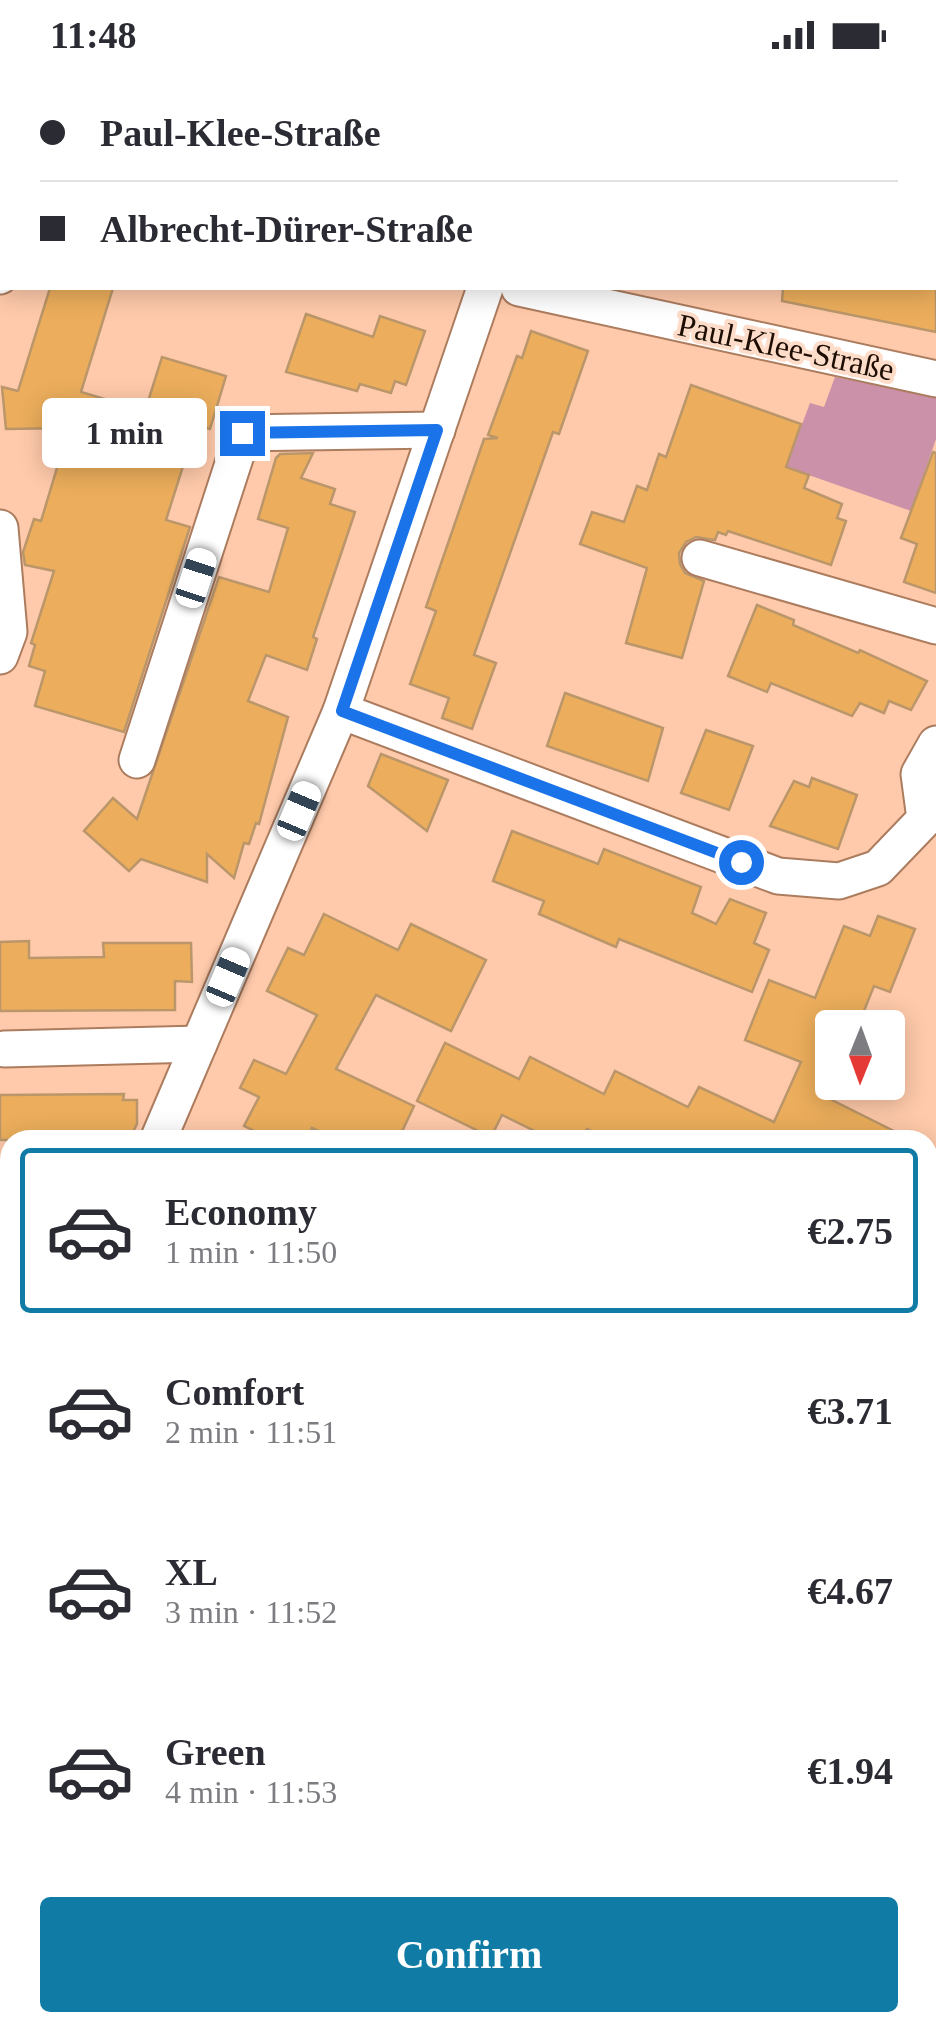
<!DOCTYPE html>
<html lang="en">
<head>
<meta charset="utf-8">
<style>
	:root { --surface:#fff; --page:#f7f7f7; --text:#2b2b33; --muted:#7c7c81; --line:#e1e1e2; --accent:#107ca6 }
	body { margin:0; font-family:"Times New Roman",serif; background:var(--page); color:var(--text); height:100vh; display:flex; flex-direction:column; font-size:38px; white-space:nowrap }
	* { box-sizing:border-box; margin:0 }
	p { font-size:32px; color:var(--muted) }
	.icon { flex:none; width:55px; height:55px; fill:none; stroke:currentColor; stroke-width:2; stroke-linecap:round; stroke-linejoin:round }
	.map { position:relative; flex:1; overflow:hidden }
	.details { position:absolute; left:0px; top:1060px; width:938px; height:902px; display:flex; flex-direction:column; background:var(--surface); border-radius:30px 30px 0 0; box-shadow:0 5px 25px #0003 }
	.details>* { flex:none }
	.hud { position:absolute; left:0px; top:0px; width:938px; height:220px; box-shadow:0 5px 25px #0003; display:grid; align-content:center; height:220px; padding:0 40px; background:var(--surface) }
	.needle { width:65px; rotate:181deg }
	.controls { position:absolute; left:815px; top:940px; display:grid; gap:20px }
	.controls a { display:grid; place-items:center; width:90px; height:90px; border-radius:10px; background:var(--surface); box-shadow:0 5px 25px #0003; font-size:50px }
	.end { position:absolute; width:45px; height:45px; margin:-22px; border:12px solid #1a73e8; background:#fff; box-shadow:0 0 0 5px #fff }
	.from { border-radius:50% }
	.bubble { position:absolute; height:70px; border-radius:10px; background:var(--surface); box-shadow:0 5px 25px #0003; font-size:32px; font-weight:700; line-height:70px; text-align:center }
	.car { position:absolute; width:30px; height:60px; margin:-30px -15px; border-radius:12px; box-shadow:0 0 8px 2px #0007; background:linear-gradient(#fff 24%,#345 0 40%,#fff 0 76%,#345 0 86%,#fff 0) }
	.hud b { display:flex; align-items:center; gap:35px; height:95px; font-size:38px }
	.hud b+b { border-top:2px solid var(--line) }
	.hud i { width:25px; height:25px; background:var(--text) }
	ul { padding:18px 0 0; list-style:none }
	li { display:flex; align-items:center; gap:30px; height:165px; margin:0 20px 15px; padding:0 20px; border:5px solid transparent; border-radius:10px }
	li div { flex:1 }
	li b { display:block; font-size:38px }
	li em { font-style:normal; font-weight:700 }
	li.selected { border-color:var(--accent) }
	li>.icon { width:90px; height:90px; stroke-width:1.5 }
	.primary-button { display:flex; gap:20px; margin-top:auto; padding:20px 40px }
	.primary-button a { flex:1; height:115px; border-radius:10px; background:var(--accent); color:#fff; font-size:40px; font-weight:700; line-height:115px; text-align:center }
	.status { display:flex; justify-content:space-between; align-items:center; height:70px; padding:0 50px; background:var(--surface); direction:ltr }
	.status svg { height:28px; fill:currentColor }
	.map>svg:first-child { display:block }
</style>
</head>
<body>
<div class="status"><b>11:48</b><svg viewBox="0 0 49 12"><path d="M0 12V9h3v3zM5 12V6h3v6zM10 12V3h3v9zM15 12V0h3v12zM26 1h20v11H26zM47 4h2v5h-2z"/></svg></div>
<div class="map">
<svg width="936" height="1961" viewBox="0 0 936 1961">
	<rect width="100%" height="100%" fill="#ffcaab"/>
	<polygon fill="#cb91a9" points="835,307 936,327 936,369 911,441 786,397 810,333 824,337"/>
	<g fill="#ecae5c" stroke="#ba966a" stroke-width="2.5">
		<polygon points="50,218 113,218 81,322 145,341 162,287 226,306 210,359 196,355 166,450 190,457 124,662 35,636 45,601 29,596 35,575 31,573 54,501 25,495 23,482 34,449 41,451 69,358 6,359 2,317 18,321"/>
		<polygon points="783,218 936,218 936,262 782,231"/>
		<polygon points="306,244 373,267 380,246 425,261 406,315 395,311 391,323 360,314 357,321 286,302"/>
		<polygon points="531,261 588,281 559,364 553,362 474,585 496,593 472,659 442,648 449,628 410,614 436,541 426,537 484,369 498,368 488,365 517,286 522,288"/>
		<polygon points="691,315 801,354 786,397 809,405 804,418 842,434 837,448 846,451 831,495 728,461 726,465 718,462 715,470 696,467 686,472 679,483 680,494 685,503 704,511 682,588 626,573 647,498 580,474 592,442 624,452 637,416 647,420 659,384 666,387"/>
		<polygon points="933,382 936,383 936,523 904,512 917,474 901,468"/>
		<polygon points="313,383 301,408 335,419 330,434 355,442 313,567 317,569 307,600 266,585 248,631 288,647 259,754 256,753 249,774 244,773 234,808 207,784 207,812 141,789 129,801 84,761 113,728 137,749 219,507 269,522 288,458 258,449 276,388 280,384"/>
		<polygon points="757,535 794,550 793,555 858,583 860,580 927,611 911,640 889,631 884,643 860,633 852,646 771,613 767,622 728,606"/>
		<polygon points="565,623 663,658 648,711 547,676"/>
		<polygon points="706,660 753,676 729,740 681,723"/>
		<polygon points="381,684 448,710 427,761 368,716"/>
		<polygon points="812,708 857,725 838,779 770,756 794,711 809,717"/>
		<polygon points="512,761 598,794 604,779 701,817 692,843 716,854 730,829 766,843 754,873 769,880 752,922 619,869 616,877 539,844 544,831 493,811"/>
		<polygon points="324,844 398,880 411,854 486,890 451,961 376,925 336,999 414,1036 398,1070 337,1070 312,1058 306,1070 273,1070 244,1056 259,1027 240,1018 254,990 286,1004 317,945 267,921 288,878 304,885"/>
		<polygon points="878,846 915,859 890,922 874,916 857,958 832,958 832,1030 912,1070 609,1070 587,1059 581,1070 553,1070 502,1045 491,1067 417,1031 445,973 519,1009 530,987 604,1024 615,1001 688,1037 699,1017 774,1052 801,992 745,970 769,910 815,928 844,856 870,866"/>
		<polygon points="29,871 29,888 104,887 103,873 191,873 192,912 175,911 175,940 0,941 0,872"/>
		<polygon points="124,1024 123,1030 137,1030 137,1054 129,1070 0,1070 0,1025"/>
	</g>
	<g fill="none" stroke-linecap="round" stroke-linejoin="round">
		<g stroke="#ac7c5f" stroke-width="39">
			<g id="minor">
				<polyline points="70,2 72,0"/>
				<polyline points="547,2 548,0"/>
				<polyline points="0,50 2,50"/>
				<polyline points="0,206 2,196"/>
				<polyline points="519,218 936,309"/>
				<polyline points="0,458 9,562 0,586"/>
				<polyline points="700,488 936,556"/>
				<polyline points="341,641 778,806 839,811 878,798 925,749 919,704 936,674"/>
				<polyline points="137,690 243,363 437,360"/>
				<polyline points="4,979 199,974"/>
				<polyline points="158,1070 341,641 485,218"/>
				<polyline points="0,1138 10,1138"/>
				<polyline points="0,1323 10,1323"/>
				<polyline points="928,1373 936,1349"/>
				<polyline points="0,1411 10,1390"/>
				<polyline points="0,1825 10,1824"/>
				<polyline points="859,1961 860,1952"/>
			</g>
		</g>
		<g stroke="#b99077" stroke-width="6" stroke-dasharray="5 8" stroke-linecap="butt">
			<polyline points="928,1179 936,1181"/>
			<polyline points="37,1952 37,1961"/>
			<polyline points="395,1952 395,1961"/>
		</g>
		<use href="#minor" stroke="#fff" stroke-width="35"/>
	</g>
	<g fill="none" stroke-linecap="round" stroke-linejoin="round">
		<polyline stroke="#1a73e8" stroke-width="12" points="242,363 437,360 342,641 741,792"/>
	</g>
	<g text-anchor="middle" stroke-width="8" stroke-linejoin="round" paint-order="stroke">
		<g font-size="32" fill="#1e0d03" stroke="#fddcca">
			<text transform="translate(786 277) rotate(12)" y="11">Paul-Klee-Straße</text>
		</g>
	</g>
</svg>
<div class="controls">
<a><svg class="needle" viewBox="-14 -14 28 28"><path d="M0-13l5 13h-10z" fill="#e53935"/><path d="M0 13l5-13h-10z" fill="#7c7c81"/></svg></a>
</div>
<i class="end from" style="left:741px;top:792px"></i>
<i class="end" style="left:242px;top:363px"></i>
<div class="bubble" style="left:42px;top:328px;width:165px">1 min</div>
<i class="car" style="left:196px;top:508px;rotate:18deg"></i>
<i class="car" style="left:299px;top:741px;rotate:23deg"></i>
<i class="car" style="left:228px;top:907px;rotate:23deg"></i>
<div class="hud">
<b><i class="from"></i>Paul-Klee-Straße</b>
<b><i></i>Albrecht-Dürer-Straße</b>
</div>
<section class="details">
<ul>
<li class="selected"><svg class="icon" aria-label="car" viewBox="0 0 24 24"><path d="M5 17H2v-5l4-1 3-4h7l3 4 3 1v5h-3M9 17h6M6 11h13"/><circle cx="7" cy="17" r="2"/><circle cx="17" cy="17" r="2"/></svg><div><b>Economy</b><p>1 min · 11:50</p></div><em>€2.75</em></li>
<li><svg class="icon" aria-label="car" viewBox="0 0 24 24"><path d="M5 17H2v-5l4-1 3-4h7l3 4 3 1v5h-3M9 17h6M6 11h13"/><circle cx="7" cy="17" r="2"/><circle cx="17" cy="17" r="2"/></svg><div><b>Comfort</b><p>2 min · 11:51</p></div><em>€3.71</em></li>
<li><svg class="icon" aria-label="car" viewBox="0 0 24 24"><path d="M5 17H2v-5l4-1 3-4h7l3 4 3 1v5h-3M9 17h6M6 11h13"/><circle cx="7" cy="17" r="2"/><circle cx="17" cy="17" r="2"/></svg><div><b>XL</b><p>3 min · 11:52</p></div><em>€4.67</em></li>
<li><svg class="icon" aria-label="car" viewBox="0 0 24 24"><path d="M5 17H2v-5l4-1 3-4h7l3 4 3 1v5h-3M9 17h6M6 11h13"/><circle cx="7" cy="17" r="2"/><circle cx="17" cy="17" r="2"/></svg><div><b>Green</b><p>4 min · 11:53</p></div><em>€1.94</em></li>
</ul>
<div class="primary-button"><a>Confirm</a></div>
</section>
</div>
</body>
</html>
